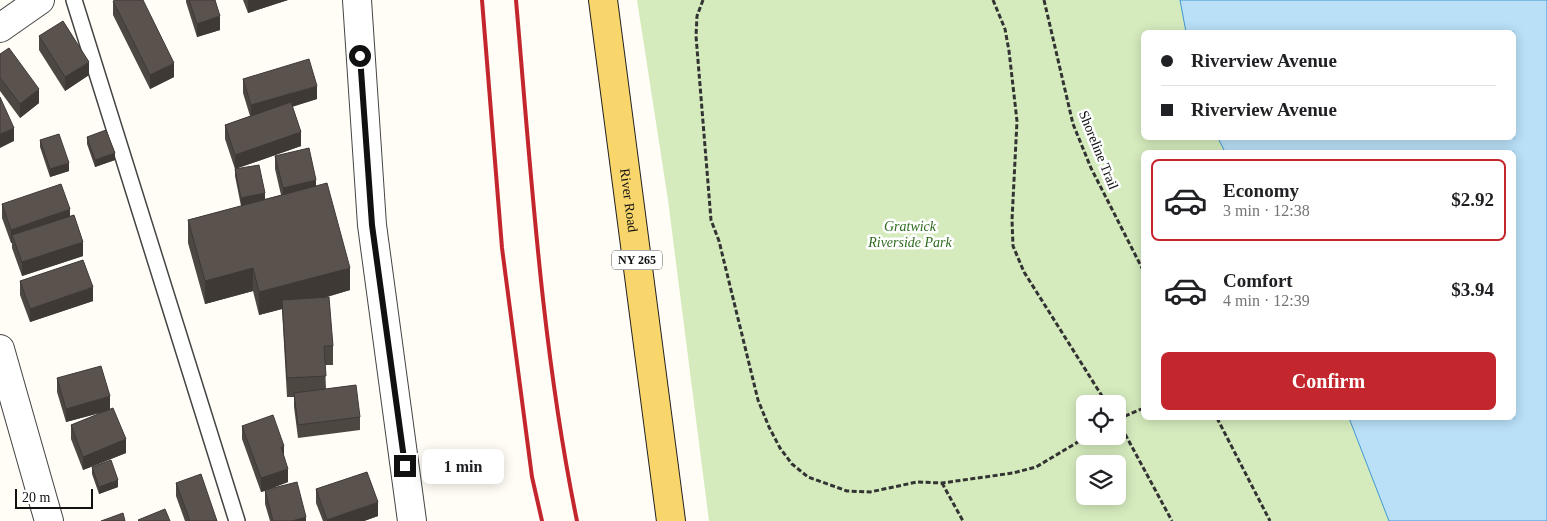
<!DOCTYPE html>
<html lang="en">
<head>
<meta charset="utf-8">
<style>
	:root { --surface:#fff; --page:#f6f6f6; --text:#202124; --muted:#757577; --line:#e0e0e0; --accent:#c4262e }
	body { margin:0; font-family:Georgia,serif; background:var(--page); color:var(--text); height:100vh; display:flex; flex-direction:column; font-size:19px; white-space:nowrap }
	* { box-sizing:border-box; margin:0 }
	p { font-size:16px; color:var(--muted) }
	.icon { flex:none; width:28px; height:28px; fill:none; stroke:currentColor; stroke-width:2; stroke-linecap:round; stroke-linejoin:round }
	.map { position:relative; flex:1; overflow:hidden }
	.sheet { position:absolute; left:1141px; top:150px; width:375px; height:270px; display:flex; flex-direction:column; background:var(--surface); border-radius:8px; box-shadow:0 2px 12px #0003 }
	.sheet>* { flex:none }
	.top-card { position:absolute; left:1141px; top:30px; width:375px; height:110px; border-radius:8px; box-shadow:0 2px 12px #0003; display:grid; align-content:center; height:110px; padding:0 20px; background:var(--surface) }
	.tools { position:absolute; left:1076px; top:395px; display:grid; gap:10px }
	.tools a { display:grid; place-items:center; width:50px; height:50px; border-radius:8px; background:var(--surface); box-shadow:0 2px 12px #0003; font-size:25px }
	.scale { position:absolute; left:15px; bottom:12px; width:78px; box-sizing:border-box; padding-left:5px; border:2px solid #111; border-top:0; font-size:14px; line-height:18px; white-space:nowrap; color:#111; -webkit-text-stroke:4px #fff; paint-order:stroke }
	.end { position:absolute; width:22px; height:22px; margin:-11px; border:6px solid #111; background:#fff; box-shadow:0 0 0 2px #fff }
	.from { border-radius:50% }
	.bubble { position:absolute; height:35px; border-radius:8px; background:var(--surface); box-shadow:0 2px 12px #0003; font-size:16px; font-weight:700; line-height:35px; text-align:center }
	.top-card b { display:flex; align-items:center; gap:18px; height:48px; font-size:19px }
	.top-card b+b { border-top:1px solid var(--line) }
	.top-card i { width:12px; height:12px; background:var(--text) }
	ul { padding:9px 0 0; list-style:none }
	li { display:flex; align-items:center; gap:15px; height:82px; margin:0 10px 8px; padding:0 10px; border:2px solid transparent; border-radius:8px }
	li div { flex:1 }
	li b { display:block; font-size:19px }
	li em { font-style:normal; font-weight:700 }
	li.selected { border-color:var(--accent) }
	li>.icon { width:45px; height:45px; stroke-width:1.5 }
	.cta { display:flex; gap:10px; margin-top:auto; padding:10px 20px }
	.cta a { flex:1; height:58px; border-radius:8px; background:var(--accent); color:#fff; font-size:20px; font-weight:700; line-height:58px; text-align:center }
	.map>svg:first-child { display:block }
</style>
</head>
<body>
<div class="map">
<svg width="1547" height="521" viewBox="0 0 1547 521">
	<rect width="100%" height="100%" fill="#fffdf5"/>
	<path fill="#d5ebbd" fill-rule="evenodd" d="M637 0H1180L1186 32H1144V138H1218L1225 152H1144V418H1349L1389 521H709L668 200ZM1085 404H1118V436H1085ZM1085 464H1118V496H1085Z"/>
	<polygon fill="#b9e0f7" stroke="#3f96cf" points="1180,0 1547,0 1547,521 1389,521 1349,418 1514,418 1514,152 1225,152 1218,138 1514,138 1514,32 1186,32"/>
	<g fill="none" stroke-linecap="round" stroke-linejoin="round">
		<g stroke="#444" stroke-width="18">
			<polyline id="lane" points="74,0 237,521"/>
		</g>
		<g stroke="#444" stroke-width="30">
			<g id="street">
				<polyline points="357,0 372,225 412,521"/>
				<polyline points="0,28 40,0"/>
				<polyline points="0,349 49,521"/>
			</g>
		</g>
		<g stroke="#222" stroke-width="30">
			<g id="primary">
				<path id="s1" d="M603 0 671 521"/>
			</g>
		</g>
		<g stroke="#333" stroke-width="3" stroke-dasharray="5 2.5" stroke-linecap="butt">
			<polyline points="703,0 697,16 696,36 711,220 719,241 758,400 769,427 780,448 792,464 808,477 847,491 870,492 917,482 942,483 1013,473 1036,467 1088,436"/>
			<polyline points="993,0 1005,29 1009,51 1017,121 1012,220 1013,246 1024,272 1107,404"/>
			<polyline points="1044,0 1073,124 1091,168 1144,272"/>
			<polyline points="1217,418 1270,521"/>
			<polyline points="1118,419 1144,408"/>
			<polyline points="1118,421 1172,521"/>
			<polyline points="942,483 963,521"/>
		</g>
		<use href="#lane" stroke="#fff" stroke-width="15"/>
		<use href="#street" stroke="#fff" stroke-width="28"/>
		<use href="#primary" stroke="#f9d66b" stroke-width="28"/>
		<g stroke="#c4262e" stroke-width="4">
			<polyline points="482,0 502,248 532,477 542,521"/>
			<path d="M516 0C531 173 542 351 577 521"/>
		</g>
	</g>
	<g fill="#4d4742">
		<polygon points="186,0 215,0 220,30 197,37 186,2"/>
		<polygon points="243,0 288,0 248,13"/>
		<polygon points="113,1 174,77 150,89 113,15"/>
		<polygon points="39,36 89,75 65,91 39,50"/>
		<polygon points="0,54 39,103 20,118 0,91"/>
		<polygon points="243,79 317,99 292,107 301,146 235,169 225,139 225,125 250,116 243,93"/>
		<polygon points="87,137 115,160 95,167 87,144"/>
		<polygon points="40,140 69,171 50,177 40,147"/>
		<polygon points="275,156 316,186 350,290 324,298 333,346 333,365 325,365 326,389 360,417 360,430 298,438 294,407 294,397 287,397 282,309 259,315 253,291 205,304 188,243 188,220 241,206 235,176 235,169 265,199 281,195 275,169"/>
		<polygon points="2,204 70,216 83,256 22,276 12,248 12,243 11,243 2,218"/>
		<polygon points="20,281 93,301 30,322 20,295"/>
		<polygon points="57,378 110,409 126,453 83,470 71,439 71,425 104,412 66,422 57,392"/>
		<polygon points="242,426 284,456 288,482 270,489 306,521 270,521 265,504 265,491 261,492 242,439"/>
		<polygon points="92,467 118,487 99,494 92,474"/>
		<polygon points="176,483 217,521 185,521 176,496"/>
		<polygon points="316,489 378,516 364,521 323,521 316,503"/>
	</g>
	<g fill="#3f3936">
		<polygon points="248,0 288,0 248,13"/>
		<polygon points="220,16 220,30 197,37 197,24"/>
		<polygon points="89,62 89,75 65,91 65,77"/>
		<polygon points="174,63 174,77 150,89 150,75"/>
		<polygon points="317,86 317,99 251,119 251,105"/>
		<polygon points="39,89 39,103 20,118 20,104"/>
		<polygon points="14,128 14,141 0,148 0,134"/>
		<polygon points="301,132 301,146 235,169 235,155"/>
		<polygon points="115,153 115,160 95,167 95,160"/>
		<polygon points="69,163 69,171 50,177 50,169"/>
		<polygon points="316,180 316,194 283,202 283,188"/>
		<polygon points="265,193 265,201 241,206 241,198"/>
		<polygon points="70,209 70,222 12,235 12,243 11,243 11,230"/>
		<polygon points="83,242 83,256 22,276 22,262"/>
		<polygon points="253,268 253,291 205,304 205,281"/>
		<polygon points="350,268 350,290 283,309 282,300 282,309 259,315 259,292"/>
		<polygon points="93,287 93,301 30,322 30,309"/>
		<polygon points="110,396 110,410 66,422 66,409"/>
		<polygon points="126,439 126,453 83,470 83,457"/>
		<polygon points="284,446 284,459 281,447"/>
		<polygon points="288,469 288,482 261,492 261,478"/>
		<polygon points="118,480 118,487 99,494 99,487"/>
		<polygon points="378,502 378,516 364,521 327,521 327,520"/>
		<polygon points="306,517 306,521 292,521"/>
	</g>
	<g fill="#5a524d" stroke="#3f3936">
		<polygon points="116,0 143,0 174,63 150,75 113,1"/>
		<polygon points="189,0 215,0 220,16 197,24"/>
		<polygon points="63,21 89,62 65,77 39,36"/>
		<polygon points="9,48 39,89 20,104 0,78 0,54"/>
		<polygon points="309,59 317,86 251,105 243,79"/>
		<polygon points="0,97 14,128 0,134"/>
		<polygon points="291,102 301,132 235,155 225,125"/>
		<polygon points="106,130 115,153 95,160 87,137"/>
		<polygon points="59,134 69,163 50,169 40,140"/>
		<polygon points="309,148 316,180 283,188 275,156"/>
		<polygon points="259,165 265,193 241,198 235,169"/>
		<polygon points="327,183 350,268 259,292 253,268 205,281 188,220"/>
		<polygon points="61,184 70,209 11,230 2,204"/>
		<polygon points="74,215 83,242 22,262 12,235"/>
		<polygon points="83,260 93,287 30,309 20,281"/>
		<polygon points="329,297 333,346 324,346 326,376 287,378 282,300"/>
		<polygon points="101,366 110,396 66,409 57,378"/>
		<polygon points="356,385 360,417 298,425 294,393"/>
		<polygon points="113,408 126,439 83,457 71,425"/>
		<polygon points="273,415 284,446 281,447 288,469 261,478 242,426"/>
		<polygon points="111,460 118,480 99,487 92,467"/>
		<polygon points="367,472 378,502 327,520 316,489"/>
		<polygon points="201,474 217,521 190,521 176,483"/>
		<polygon points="297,482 306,517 292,521 273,521 265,490"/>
		<polygon points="165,509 170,521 139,521 138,520"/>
		<polygon points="123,513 125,521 101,521"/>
	</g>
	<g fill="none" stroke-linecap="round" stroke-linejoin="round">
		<polyline stroke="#111" stroke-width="6" points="360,56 372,225 405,466"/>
	</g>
	<g text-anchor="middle" stroke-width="5" stroke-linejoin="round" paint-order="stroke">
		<rect fill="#fff" stroke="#585858" stroke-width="1" x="612" y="250.5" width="50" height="19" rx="4"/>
		<g font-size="12" font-weight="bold" fill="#111">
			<text x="637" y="264">NY 265</text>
		</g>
		<g font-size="14" fill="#111" stroke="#fff">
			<text transform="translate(1099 150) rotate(68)" y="5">Shoreline Trail</text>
			<text dy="5" stroke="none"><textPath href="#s1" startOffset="202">River Road</textPath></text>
		</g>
		<g font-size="14" font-style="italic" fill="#2f6b1f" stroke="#fff">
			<text x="910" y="231">Gratwick<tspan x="910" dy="16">Riverside Park</tspan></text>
		</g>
	</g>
</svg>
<div class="tools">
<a><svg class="icon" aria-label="locate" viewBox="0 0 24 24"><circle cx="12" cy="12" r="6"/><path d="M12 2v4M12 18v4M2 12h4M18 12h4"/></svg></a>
<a><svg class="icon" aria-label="layers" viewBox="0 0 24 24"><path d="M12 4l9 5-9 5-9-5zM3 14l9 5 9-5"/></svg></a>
</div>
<div class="scale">20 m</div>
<i class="end from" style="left:360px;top:56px"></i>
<i class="end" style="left:405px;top:466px"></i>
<div class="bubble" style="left:422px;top:449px;width:82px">1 min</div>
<div class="top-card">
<b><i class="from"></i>Riverview Avenue</b>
<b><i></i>Riverview Avenue</b>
</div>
<section class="sheet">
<ul>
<li class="selected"><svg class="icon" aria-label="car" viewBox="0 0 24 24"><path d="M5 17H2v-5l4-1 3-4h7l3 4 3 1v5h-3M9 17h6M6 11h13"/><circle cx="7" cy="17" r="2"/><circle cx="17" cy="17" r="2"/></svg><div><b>Economy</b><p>3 min · 12:38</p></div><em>$2.92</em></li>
<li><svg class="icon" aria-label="car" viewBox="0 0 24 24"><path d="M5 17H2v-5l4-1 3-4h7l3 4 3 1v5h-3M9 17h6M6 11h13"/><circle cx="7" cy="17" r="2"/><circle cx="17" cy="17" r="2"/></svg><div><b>Comfort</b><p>4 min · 12:39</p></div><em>$3.94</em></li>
</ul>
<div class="cta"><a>Confirm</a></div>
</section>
</div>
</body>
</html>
